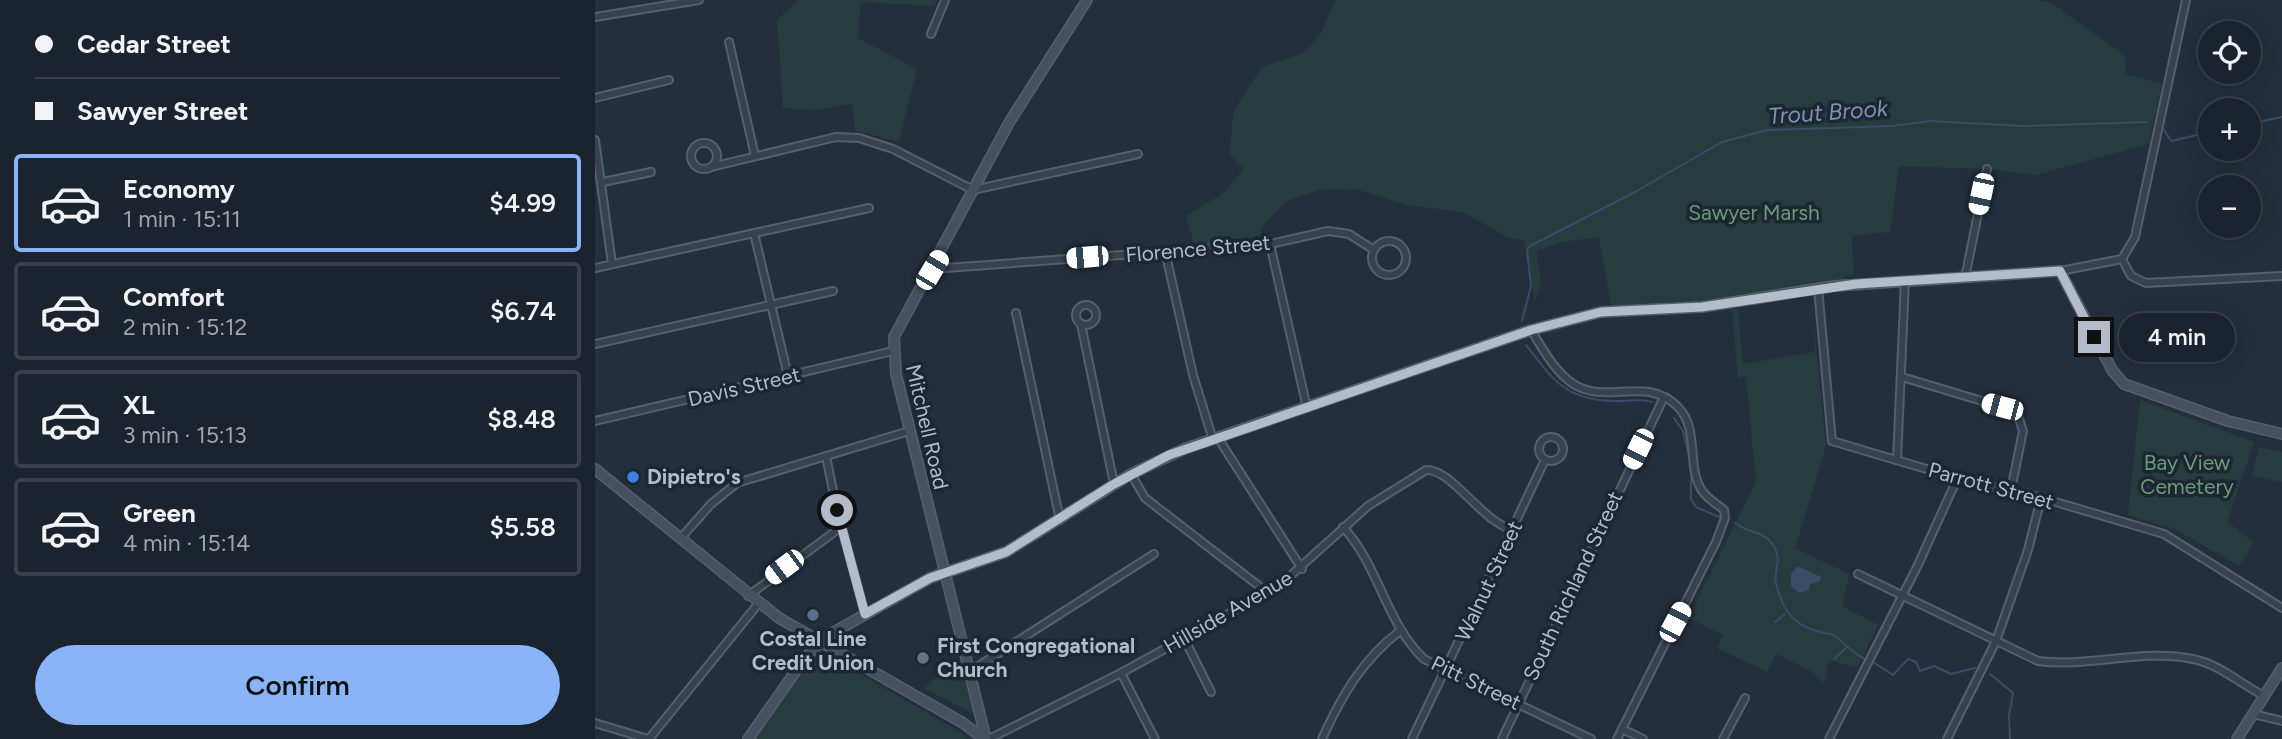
<!DOCTYPE html>
<html lang="en">
<head>
<meta charset="utf-8">
<style>
	:root { --surface:#1b232e; --page:#282f3a; --text:#f1f3f6; --muted:#a0a4aa; --line:#39404a; --accent:#8ab4f8 }
	body { margin:0; font-family:Figtree,sans-serif; background:var(--page); color:var(--text); height:100vh; display:flex; flex-direction:column; font-size:26px; white-space:nowrap }
	* { box-sizing:border-box; margin:0 }
	p { font-size:23px; color:var(--muted) }
	.icon { flex:none; width:38px; height:38px; fill:none; stroke:currentColor; stroke-width:2; stroke-linecap:round; stroke-linejoin:round }
	.map { position:relative; flex:1; overflow:hidden }
	.side { display:flex; flex-direction:column; background:var(--surface); width:595px }
	.side>* { flex:none }
	.banner { display:grid; align-content:center; height:154px; padding:0 35px; background:var(--surface) }
	.tools { position:absolute; left:1603px; top:21px; display:grid; gap:14px }
	.tools a { display:grid; place-items:center; width:63px; height:63px; border-radius:50%; background:var(--surface); box-shadow:0 4px 18px #0003,0 0 0 2px var(--line); font-size:35px }
	.end { position:absolute; width:32px; height:32px; margin:-16px; border:9px solid #b4bcc9; background:#111; box-shadow:0 0 0 4px #111 }
	.from { border-radius:50% }
	.bubble { position:absolute; height:49px; border-radius:24px; background:var(--surface); box-shadow:0 4px 18px #0003,0 0 0 2px var(--line); font-size:23px; font-weight:600; line-height:49px; text-align:center }
	.car { position:absolute; width:21px; height:42px; margin:-21px -10px; border-radius:9px; box-shadow:0 0 5px 2px #0007; background:linear-gradient(#fff 24%,#345 0 40%,#fff 0 76%,#345 0 86%,#fff 0) }
	.banner b { display:flex; align-items:center; gap:24px; height:66px; font-size:26px }
	.banner b+b { border-top:2px solid var(--line) }
	.banner i { width:18px; height:18px; background:var(--text) }
	ul { padding:0; list-style:none }
	li { display:flex; align-items:center; gap:21px; height:98px; margin:0 14px 10px; padding:0 21px; border:4px solid var(--line); border-radius:7px }
	li div { flex:1 }
	li b { display:block; font-size:26px }
	li em { font-style:normal; font-weight:600 }
	li.current { border-color:var(--accent) }
	li>.icon { width:63px; height:63px; stroke-width:1.5 }
	.cta { display:flex; gap:14px; margin-top:auto; padding:14px 35px }
	.cta a { flex:1; height:80px; border-radius:42px; background:var(--accent); color:#111; font-size:28px; font-weight:600; line-height:80px; text-align:center }
	main { display:flex; flex:1; min-height:0 }
	.map>svg:first-child { display:block }
</style>
</head>
<body>
<main>
<section class="side">
<div class="banner">
<b><i class="from"></i>Cedar Street</b>
<b><i></i>Sawyer Street</b>
</div>
<ul>
<li class="current"><svg class="icon" aria-label="car" viewBox="0 0 24 24"><path d="M5 17H2v-5l4-1 3-4h7l3 4 3 1v5h-3M9 17h6M6 11h13"/><circle cx="7" cy="17" r="2"/><circle cx="17" cy="17" r="2"/></svg><div><b>Economy</b><p>1 min · 15:11</p></div><em>$4.99</em></li>
<li><svg class="icon" aria-label="car" viewBox="0 0 24 24"><path d="M5 17H2v-5l4-1 3-4h7l3 4 3 1v5h-3M9 17h6M6 11h13"/><circle cx="7" cy="17" r="2"/><circle cx="17" cy="17" r="2"/></svg><div><b>Comfort</b><p>2 min · 15:12</p></div><em>$6.74</em></li>
<li><svg class="icon" aria-label="car" viewBox="0 0 24 24"><path d="M5 17H2v-5l4-1 3-4h7l3 4 3 1v5h-3M9 17h6M6 11h13"/><circle cx="7" cy="17" r="2"/><circle cx="17" cy="17" r="2"/></svg><div><b>XL</b><p>3 min · 15:13</p></div><em>$8.48</em></li>
<li><svg class="icon" aria-label="car" viewBox="0 0 24 24"><path d="M5 17H2v-5l4-1 3-4h7l3 4 3 1v5h-3M9 17h6M6 11h13"/><circle cx="7" cy="17" r="2"/><circle cx="17" cy="17" r="2"/></svg><div><b>Green</b><p>4 min · 15:14</p></div><em>$5.58</em></li>
</ul>
<div class="cta"><a>Confirm</a></div>
</section>
<div class="map">
<svg width="1687" height="739" viewBox="0 0 1687 739">
	<rect width="100%" height="100%" fill="#242f3e"/>
	<g fill="#263c3f">
		<polygon points="204,0 343,0 338,6 266,2 263,38 322,69 304,142 260,130 257,104 218,110 188,108 182,20"/>
		<polygon points="740,0 1442,0 1457,3 1530,56 1531,74 1567,84 1553,144 1441,175 1392,169 1304,166 1295,232 1257,236 1259,275 1250,276 1252,285 1138,303 1017,311 1004,237 967,242 941,251 946,283 940,302 929,242 932,241 912,237 868,212 811,205 761,189 724,190 691,201 665,229 675,244 600,248 591,216 627,194 649,169 634,154 639,110 667,67 708,53 726,33"/>
		<polygon points="1216,296 1231,446 1200,548 1254,574 1247,606 1283,625 1262,667 1234,661 1229,683 1216,671 1181,654 1172,672 1122,648 1128,635 1093,618 1161,482 1151,377 1143,378 1137,310 1143,309 1148,364 1220,352"/>
		<polygon points="1545,400 1659,442 1632,522 1659,542 1644,566 1580,529 1533,515"/>
		<polygon points="1664,447 1687,452 1687,482 1657,476"/>
		<polygon points="224,650 360,729 373,739 159,739"/>
		<polygon points="365,659 380,715 329,688"/>
	</g>
	<polygon fill="#394c67" points="1203,566 1226,577 1224,582 1215,584 1214,590 1204,593 1196,586 1196,574"/>
	<g fill="none" stroke-linecap="round" stroke-linejoin="round">
		<g stroke="#394c67" stroke-width="2">
			<polyline points="1654,124 1687,117"/>
			<polyline points="1568,128 1576,141 1615,132"/>
			<polyline points="927,321 936,286 932,250 935,246 1040,192 1127,142 1172,130 1297,126 1335,121 1428,126 1552,122"/>
			<path d="M931 345C959 381 971 400 1019 401 1034 402 1042 397 1057 402"/>
			<polyline points="1079,418 1088,431 1095,459"/>
			<polyline points="1096,464 1096,499 1101,507 1124,517"/>
			<path d="M1140 523C1154 534 1170 530 1180 548 1187 561 1178 572 1181 584 1188 610 1197 625 1225 632 1230 634 1236 633 1240 636 1251 644 1257 653 1270 659"/>
			<polyline points="1180,622 1190,614"/>
			<polyline points="1239,659 1251,648"/>
			<polyline points="1278,662 1298,675 1313,659 1321,662 1325,671 1339,666 1356,674 1380,668"/>
			<polyline points="1395,674 1418,693 1414,716 1415,739"/>
		</g>
		<g stroke="#565f6c" stroke-width="10">
			<g id="street">
				<polyline points="0,17 104,0"/>
				<polyline points="336,34 350,0"/>
				<polyline points="134,42 160,156"/>
				<polyline points="0,98 74,80"/>
				<polyline points="0,140 17,264"/>
				<circle cx="109" cy="156" r="13"/>
				<polyline points="116,167 241,137 264,138 298,149 378,190 543,154"/>
				<polyline points="8,182 56,172"/>
				<polyline points="159,233 193,376"/>
				<circle cx="794" cy="258" r="17"/>
				<polyline points="675,244 712,408"/>
				<polyline points="570,251 598,375 618,440"/>
				<polyline points="1527,259 1540,237 1591,0"/>
				<polyline points="1527,259 1536,276 1551,283 1687,276"/>
				<polyline points="0,268 274,208"/>
				<polyline points="337,269 675,244 733,231 754,234 779,250"/>
				<polyline points="1465,271 1527,259"/>
				<polyline points="1370,278 1392,169"/>
				<polyline points="1223,288 1237,441 1382,484 1430,493 1569,534 1687,608"/>
				<circle cx="491" cy="315" r="10"/>
				<polyline points="421,313 465,520"/>
				<polyline points="486,324 519,484"/>
				<path d="M936 330C947 348 961 374 980 385 1012 404 1052 376 1082 406 1106 429 1090 468 1108 492 1113 499 1122 504 1129 510L1130 518 1121 542 1022 739"/>
				<polyline points="0,344 238,291"/>
				<polyline points="1307,377 1407,407 1423,416 1428,431 1416,490"/>
				<polyline points="0,421 298,351"/>
				<circle cx="956" cy="449" r="12"/>
				<polyline points="623,438 707,569"/>
				<polyline points="231,456 242,510 270,614"/>
				<polyline points="1302,460 1310,281"/>
				<polyline points="536,474 550,498 673,593"/>
				<path d="M748 527C784 566 791 623 829 659L996 739"/>
				<polyline points="85,539 116,504 142,483 314,431"/>
				<path d="M1263 574 1443 661C1494 668 1548 648 1598 659 1624 664 1646 684 1669 696"/>
				<polyline points="153,596 246,527"/>
				<polyline points="589,638 616,692"/>
				<polyline points="374,672 559,554"/>
				<polyline points="526,673 560,739"/>
				<polyline points="1658,714 1687,721"/>
				<polyline points="0,723 53,739"/>
				<polyline points="1027,729 1048,739"/>
				<polyline points="54,739 163,604"/>
				<path d="M394 739 526 673 684 586 773 506 831 470C857 469 884 519 917 530"/>
				<path d="M727 739C747 695 767 660 806 630"/>
				<polyline points="817,739 950,460"/>
				<polyline points="907,739 1069,397"/>
				<polyline points="1128,739 1150,698"/>
				<polyline points="1234,739 1322,567 1363,477"/>
				<polyline points="1352,739 1401,641 1433,550 1446,498"/>
			</g>
		</g>
		<g stroke="#565f6c" stroke-width="12">
			<g id="secondary">
				<polyline points="0,469 184,618 368,723 389,739"/>
				<polyline points="153,739 210,658 232,636 335,578 411,552 536,474 589,449 936,330 1006,312 1107,307 1239,286 1465,271 1517,370 1529,384 1633,421 1687,434"/>
				<polyline points="391,739 301,374 299,337 415,121 492,0"/>
				<polyline points="1642,739 1687,668"/>
			</g>
		</g>
		<use href="#street" stroke="#38414e" stroke-width="6"/>
		<use href="#secondary" stroke="#465061" stroke-width="9"/>
	</g>
	<g fill="none" stroke-linecap="round" stroke-linejoin="round">
		<polyline stroke="#b4bcc9" stroke-width="9" points="242,510 270,614 335,578 411,552 519,484 574,455 936,330 1006,312 1107,307 1261,284 1465,271 1499,337"/>
	</g>
	<circle fill="#3f7fe0" stroke="#1d2633" stroke-width="2.5" cx="38" cy="477" r="7"/>
	<circle fill="#5c6f8a" stroke="#1d2633" stroke-width="2.5" cx="218" cy="615" r="7"/>
	<circle fill="#6b7280" stroke="#1d2633" stroke-width="2.5" cx="328" cy="658" r="7"/>
	<g text-anchor="middle" stroke-width="7" stroke-linejoin="round" paint-order="stroke">
		<g font-size="21" fill="#6b9a76" stroke="#1d2633">
			<text x="1159" y="220">Sawyer Marsh</text>
			<text x="1592" y="470">Bay View<tspan x="1592" dy="24">Cemetery</tspan></text>
		</g>
		<g font-size="21" fill="#b4bcc9" stroke="#1d2633">
			<text transform="translate(603 249) rotate(-5)" y="7">Florence Street</text>
			<text transform="translate(149 387) rotate(-13)" y="7">Davis Street</text>
			<text transform="translate(332 427) rotate(77)" y="7">Mitchell Road</text>
			<text transform="translate(1396 486) rotate(15)" y="7">Parrott Street</text>
			<text transform="translate(894 581) rotate(-65)" y="7">Walnut Street</text>
			<text transform="translate(978 586) rotate(-65)" y="7">South Richland Street</text>
			<text transform="translate(633 612) rotate(-30)" y="7">Hillside Avenue</text>
			<text transform="translate(881 683) rotate(26)" y="7">Pitt Street</text>
		</g>
		<g font-size="21" font-weight="bold" fill="#b4bcc9" stroke="#1d2633" text-anchor="start">
			<text x="52" y="484">Dipietro's</text>
			<text x="218" y="646" text-anchor="middle">Costal Line<tspan x="218" dy="24">Credit Union</tspan></text>
			<text x="342" y="653">First Congregational<tspan x="342" dy="24">Church</tspan></text>
		</g>
		<g font-size="23" font-style="italic" fill="#7c92b1" stroke="#1d2633">
			<text transform="translate(1233 112) rotate(-4)" y="8">Trout Brook</text>
		</g>
	</g>
</svg>
<div class="tools">
<a><svg class="icon" aria-label="locate" viewBox="0 0 24 24"><circle cx="12" cy="12" r="6"/><path d="M12 2v4M12 18v4M2 12h4M18 12h4"/></svg></a>
<a>+</a>
<a>−</a>
</div>
<i class="end from" style="left:242px;top:510px"></i>
<i class="end" style="left:1499px;top:337px"></i>
<div class="bubble" style="left:1524px;top:313px;width:116px">4 min</div>
<i class="car" style="left:1386px;top:194px;rotate:192deg"></i>
<i class="car" style="left:492px;top:257px;rotate:265deg"></i>
<i class="car" style="left:337px;top:270px;rotate:31deg"></i>
<i class="car" style="left:1407px;top:407px;rotate:285deg"></i>
<i class="car" style="left:1043px;top:449px;rotate:206deg"></i>
<i class="car" style="left:189px;top:567px;rotate:233deg"></i>
<i class="car" style="left:1080px;top:622px;rotate:28deg"></i>
</div>
</main>
</body>
</html>
